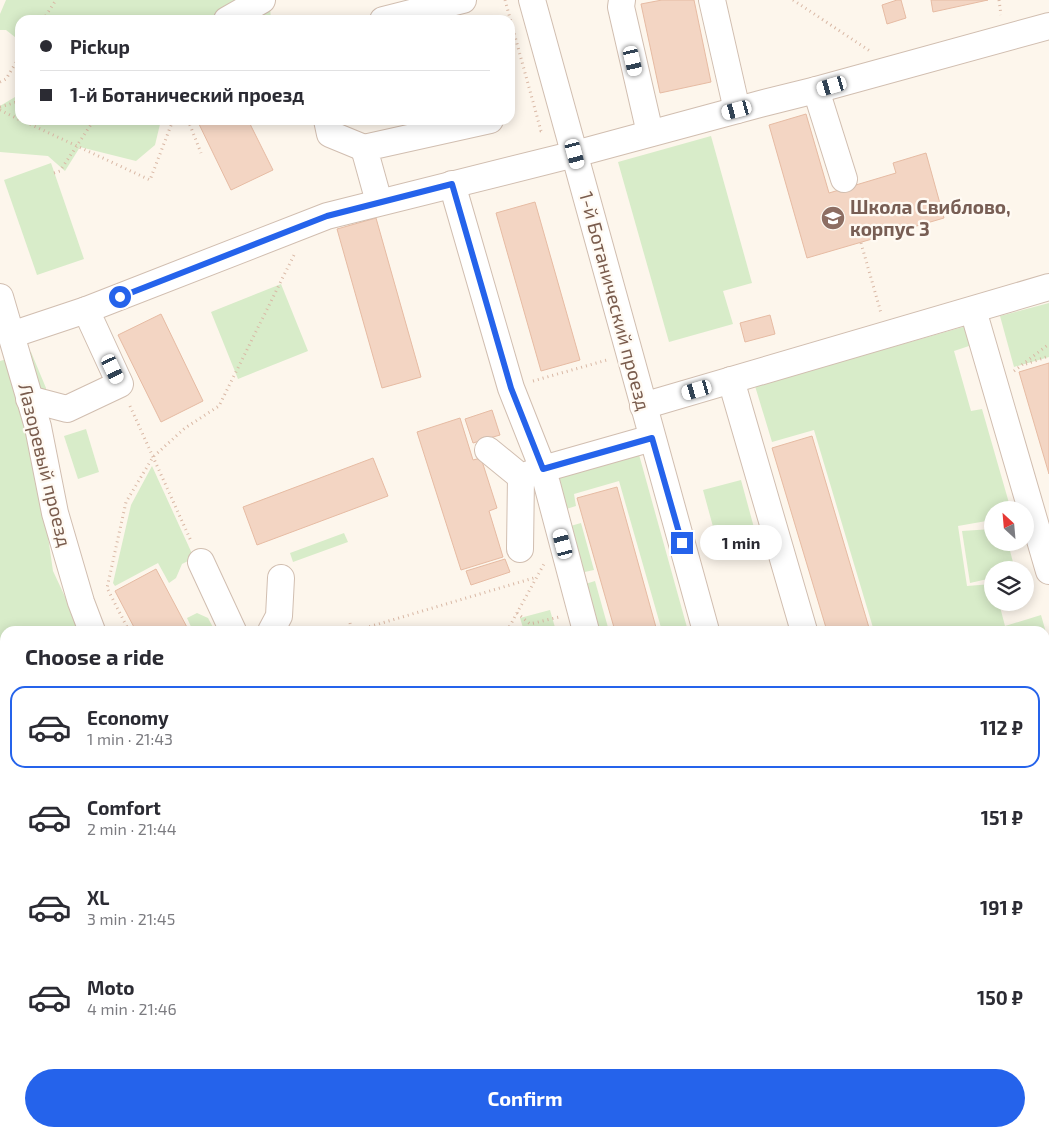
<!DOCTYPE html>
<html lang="en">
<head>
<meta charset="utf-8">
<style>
	:root { --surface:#fff; --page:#f2f2f3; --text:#2b2b33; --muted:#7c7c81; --line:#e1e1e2; --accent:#2563eb }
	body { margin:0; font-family:"Exo 2",sans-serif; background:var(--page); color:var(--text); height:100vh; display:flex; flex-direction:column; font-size:19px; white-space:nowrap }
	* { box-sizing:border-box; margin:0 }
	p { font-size:16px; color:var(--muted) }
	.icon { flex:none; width:28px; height:28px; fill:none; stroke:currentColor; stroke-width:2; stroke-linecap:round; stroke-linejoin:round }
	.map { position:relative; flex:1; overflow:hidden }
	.side { position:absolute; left:0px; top:626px; width:1050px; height:511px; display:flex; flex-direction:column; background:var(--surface); border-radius:15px 15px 0 0; box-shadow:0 2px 12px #0003 }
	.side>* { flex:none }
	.hud { position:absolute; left:15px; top:15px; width:500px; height:110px; border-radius:15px; box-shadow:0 2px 12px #0003; display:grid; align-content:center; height:110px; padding:0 25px; background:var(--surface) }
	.needle { width:32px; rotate:334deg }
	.tools { position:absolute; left:984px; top:501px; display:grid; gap:10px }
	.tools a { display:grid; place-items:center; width:50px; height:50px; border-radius:50%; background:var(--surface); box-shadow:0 2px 12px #0003; font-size:25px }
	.end { position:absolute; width:22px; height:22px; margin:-11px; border:6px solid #2563eb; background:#fff; box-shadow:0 0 0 2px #fff }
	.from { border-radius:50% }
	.bubble { position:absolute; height:35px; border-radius:18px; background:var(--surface); box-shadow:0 2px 12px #0003; font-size:16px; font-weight:700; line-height:35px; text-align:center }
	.car { position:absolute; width:15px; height:30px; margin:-15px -8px; border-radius:6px; box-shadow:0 0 4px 1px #0007; background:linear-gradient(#fff 24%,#345 0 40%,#fff 0 76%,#345 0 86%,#fff 0) }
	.hud b { display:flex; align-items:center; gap:18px; height:48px; font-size:19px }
	.hud b+b { border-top:1px solid var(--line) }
	.hud i { width:12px; height:12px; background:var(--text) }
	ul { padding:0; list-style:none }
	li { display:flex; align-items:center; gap:15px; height:82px; margin:0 10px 8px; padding:0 15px; border:2px solid transparent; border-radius:15px }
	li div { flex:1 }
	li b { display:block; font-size:19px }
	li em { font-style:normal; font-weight:700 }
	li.selected { border-color:var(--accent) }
	li>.icon { width:45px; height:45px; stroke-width:1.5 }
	h2 { padding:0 25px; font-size:22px; line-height:60px }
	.action { display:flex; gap:10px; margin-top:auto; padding:10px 25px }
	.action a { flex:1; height:58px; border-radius:30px; background:var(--accent); color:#fff; font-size:20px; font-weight:700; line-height:58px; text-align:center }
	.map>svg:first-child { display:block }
</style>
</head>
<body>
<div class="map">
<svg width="1049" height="1137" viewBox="0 0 1049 1137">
	<rect width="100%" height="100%" fill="#fdf6ec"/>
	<g fill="#d8ecc9">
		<polygon points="6,0 266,0 270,7 271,20 20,20 20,41 6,30 0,30 0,14"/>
		<polygon points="20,94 20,120 161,120 155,145 136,161 80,147 65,171 48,156 0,152 0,106"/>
		<polygon points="711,136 752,283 723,291 733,324 669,342 618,162"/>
		<polygon points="51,163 84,259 37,275 4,180"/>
		<polygon points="281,284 308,351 238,379 211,312"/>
		<polygon points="1049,303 1049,357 1014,367 1000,316"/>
		<polygon points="970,325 975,344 954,351 971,411 982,409 1011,510 992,510 992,520 958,526 967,586 992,584 992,602 999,603 1005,626 1041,615 1049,643 1049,651 1045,653 1045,631 874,631 814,430 772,442 755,386"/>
		<polygon points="31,352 46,388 42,495 53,571 81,631 5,631 5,1132 360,1132 360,1137 0,1137 0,361"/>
		<polygon points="86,429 99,472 78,479 64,436"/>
		<polygon points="638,451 688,631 662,631 619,481 574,494 576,506 563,510 554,475"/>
		<polygon points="152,466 194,558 182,564 176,578 169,583 158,563 115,586 113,583 131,505"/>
		<polygon points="741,480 759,546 736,552 733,541 718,545 703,490"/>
		<polygon points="581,523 594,570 580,573 567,527"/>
		<polygon points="992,529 992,542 1008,543 1015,570 992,570 992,578 970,583 962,531"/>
		<polygon points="344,533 348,542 293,562 290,553"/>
		<polygon points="595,581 609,631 595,631 582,585"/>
		<polygon points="550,610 556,631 524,631 520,618"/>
		<polygon points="197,613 208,618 215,631 193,631 187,618"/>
		<polygon points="401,1133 469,1133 473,1137 405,1137"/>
		<polygon points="942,1133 980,1133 981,1137 947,1137"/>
	</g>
	<g fill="#f3d5c3" stroke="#e6bba3">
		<polygon points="662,0 694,0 711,82 660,93 641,4"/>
		<polygon points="897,0 901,0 906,18 887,24 882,5"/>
		<polygon points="931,0 988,0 933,12"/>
		<polygon points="806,114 829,193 896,173 893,163 926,153 944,218 807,258 769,125"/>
		<polygon points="197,120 248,120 273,170 231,190"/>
		<polygon points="535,202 580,360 541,371 496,213"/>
		<polygon points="376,218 421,377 382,388 337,229"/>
		<polygon points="161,314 203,401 161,422 118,335"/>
		<polygon points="770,315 775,334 745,342 740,323"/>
		<polygon points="1049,363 1049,474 1019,372"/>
		<polygon points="492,410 500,435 473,443 465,419"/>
		<polygon points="460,418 473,460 481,458 497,508 489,511 503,557 461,570 417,432"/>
		<polygon points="812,436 870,631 827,631 772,448"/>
		<polygon points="373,458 388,496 257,545 243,507"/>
		<polygon points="617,487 657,631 615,631 577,498"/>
		<polygon points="505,559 510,572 471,585 466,571"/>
		<polygon points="156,569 189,631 136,631 115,591"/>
		<polygon points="1049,748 1049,805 1046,796 1045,796 1045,749"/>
		<polygon points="1049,1079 1049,1137 995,1137 993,1132 1045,1132 1045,1081"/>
		<polygon points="687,1132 841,1132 845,1137 691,1137"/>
	</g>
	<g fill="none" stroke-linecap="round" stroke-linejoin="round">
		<g stroke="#d1beb0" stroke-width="28">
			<g id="minor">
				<polyline points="532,0 706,631"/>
				<polyline points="622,0 621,7 650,133"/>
				<polyline points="712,0 737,110"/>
				<polyline points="227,20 262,0"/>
				<polyline points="383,20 463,0"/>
				<polyline points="816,90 844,179"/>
				<polyline points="327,120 330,134 364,148"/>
				<polyline points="452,184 511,388 543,469 521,477 488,450"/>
				<polyline points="379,202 364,148 490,120"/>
				<polyline points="0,297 38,427 55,513 81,602 92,631"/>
				<polyline points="973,310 1049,571"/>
				<polyline points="11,335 86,310"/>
				<polyline points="731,380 804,631"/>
				<polyline points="29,399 67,409 120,384 86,310 327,216 575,154 760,104 816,90 1049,26"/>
				<polyline points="643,406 1049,287"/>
				<polyline points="520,549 521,477"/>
				<polyline points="201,562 233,631"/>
				<polyline points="271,631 279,616 281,578"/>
				<polyline points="586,631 543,469 652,438"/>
				<polyline points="1045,692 1049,691"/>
				<polyline points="904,1132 909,1137"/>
				<polyline points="50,1137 51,1132"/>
			</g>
		</g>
		<g stroke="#d9b8a5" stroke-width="3" stroke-dasharray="1 4" stroke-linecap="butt">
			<polyline points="505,0 541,131 544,132"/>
			<polyline points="793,0 870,51"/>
			<polyline points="999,0 1001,15"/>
			<polyline points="43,20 56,0"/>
			<polyline points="0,82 6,79 20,56"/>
			<polyline points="0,107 20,101"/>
			<polyline points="0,110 20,120"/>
			<polyline points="21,120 150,180 173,120"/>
			<polyline points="188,120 201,153"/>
			<polyline points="54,173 60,171 94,120"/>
			<polyline points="861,243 881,313"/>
			<polyline points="1026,364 1049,356"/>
			<polyline points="1014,371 1049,344"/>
			<polyline points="533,381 607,360"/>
			<polyline points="130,406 191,541"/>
			<polyline points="517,613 530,624 559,617"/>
			<polyline points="350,623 352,631"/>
			<polyline points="129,631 107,588 126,502 153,457 185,428 219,406 294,255"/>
			<polyline points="355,631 537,577"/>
			<polyline points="507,631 544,564"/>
			<polyline points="0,665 5,669"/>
			<polyline points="1045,744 1049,743"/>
			<polyline points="0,842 5,842"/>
			<polyline points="0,931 5,940"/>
			<polyline points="1045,986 1049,985"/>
			<polyline points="1045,1012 1049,1011"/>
			<polyline points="114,1132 119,1137"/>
			<polyline points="302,1132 304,1137"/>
			<polyline points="354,1132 354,1137"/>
			<polyline points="937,1132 942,1137"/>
			<polyline points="175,1137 184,1132"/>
			<polyline points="197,1137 198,1132"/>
		</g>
		<use href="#minor" stroke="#fff" stroke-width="26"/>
	</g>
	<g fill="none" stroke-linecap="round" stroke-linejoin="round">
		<polyline stroke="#2563eb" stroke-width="6" points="120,297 327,216 452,184 511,388 543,469 652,438 682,543"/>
	</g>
	<defs>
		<g id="school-disc" transform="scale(1.25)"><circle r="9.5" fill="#8d6e63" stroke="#fffaf3"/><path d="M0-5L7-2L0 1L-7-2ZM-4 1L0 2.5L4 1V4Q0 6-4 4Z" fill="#fff"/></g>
	</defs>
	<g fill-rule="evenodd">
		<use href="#school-disc" x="833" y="218"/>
	</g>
	<g text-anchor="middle" stroke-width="4.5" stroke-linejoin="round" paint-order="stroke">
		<g font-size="19" font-weight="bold" fill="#785e54" stroke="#fffaf3" text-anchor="start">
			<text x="850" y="214">Школа Свиблово,<tspan x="850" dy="22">корпус 3</tspan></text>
		</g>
		<g font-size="19" fill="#7a5c4d" stroke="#fffaf3">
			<text transform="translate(615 301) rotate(75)" y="7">1-й Ботанический проезд</text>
			<text transform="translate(45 465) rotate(76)" y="7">Лазоревый проезд</text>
		</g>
	</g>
</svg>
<div class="tools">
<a><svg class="needle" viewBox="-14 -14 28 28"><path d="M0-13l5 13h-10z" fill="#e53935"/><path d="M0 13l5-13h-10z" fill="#7c7c81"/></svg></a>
<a><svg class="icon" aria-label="layers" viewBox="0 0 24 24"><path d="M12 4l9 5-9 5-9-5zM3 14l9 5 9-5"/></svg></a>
</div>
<i class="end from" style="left:120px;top:297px"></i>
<i class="end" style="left:682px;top:543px"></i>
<div class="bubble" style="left:700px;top:525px;width:82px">1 min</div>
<i class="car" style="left:633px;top:61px;rotate:167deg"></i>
<i class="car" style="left:832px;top:86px;rotate:254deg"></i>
<i class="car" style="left:737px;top:110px;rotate:255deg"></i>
<i class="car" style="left:575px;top:154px;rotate:165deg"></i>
<i class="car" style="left:113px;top:369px;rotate:155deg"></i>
<i class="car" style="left:697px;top:390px;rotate:254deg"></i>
<i class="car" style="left:563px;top:544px;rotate:345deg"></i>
<div class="hud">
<b><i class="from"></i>Pickup</b>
<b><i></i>1-й Ботанический проезд</b>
</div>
<section class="side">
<h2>Choose a ride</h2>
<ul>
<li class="selected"><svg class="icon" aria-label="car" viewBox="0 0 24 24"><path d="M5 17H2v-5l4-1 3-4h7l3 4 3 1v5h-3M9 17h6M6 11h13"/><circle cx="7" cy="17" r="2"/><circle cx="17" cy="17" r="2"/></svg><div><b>Economy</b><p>1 min · 21:43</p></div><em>112 ₽</em></li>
<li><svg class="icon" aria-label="car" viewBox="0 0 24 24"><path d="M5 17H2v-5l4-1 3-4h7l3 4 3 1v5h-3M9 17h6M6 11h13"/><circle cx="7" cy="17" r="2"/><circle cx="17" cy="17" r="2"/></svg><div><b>Comfort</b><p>2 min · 21:44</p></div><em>151 ₽</em></li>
<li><svg class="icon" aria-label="car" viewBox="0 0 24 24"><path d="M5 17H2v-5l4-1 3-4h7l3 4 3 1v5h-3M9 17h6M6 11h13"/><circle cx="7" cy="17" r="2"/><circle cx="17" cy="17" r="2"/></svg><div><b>XL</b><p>3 min · 21:45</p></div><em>191 ₽</em></li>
<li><svg class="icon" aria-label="car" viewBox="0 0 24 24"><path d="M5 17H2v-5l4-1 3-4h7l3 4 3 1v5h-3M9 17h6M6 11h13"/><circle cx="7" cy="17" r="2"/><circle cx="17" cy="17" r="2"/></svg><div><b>Moto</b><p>4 min · 21:46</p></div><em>150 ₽</em></li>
</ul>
<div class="action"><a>Confirm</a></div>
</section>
</div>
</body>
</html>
